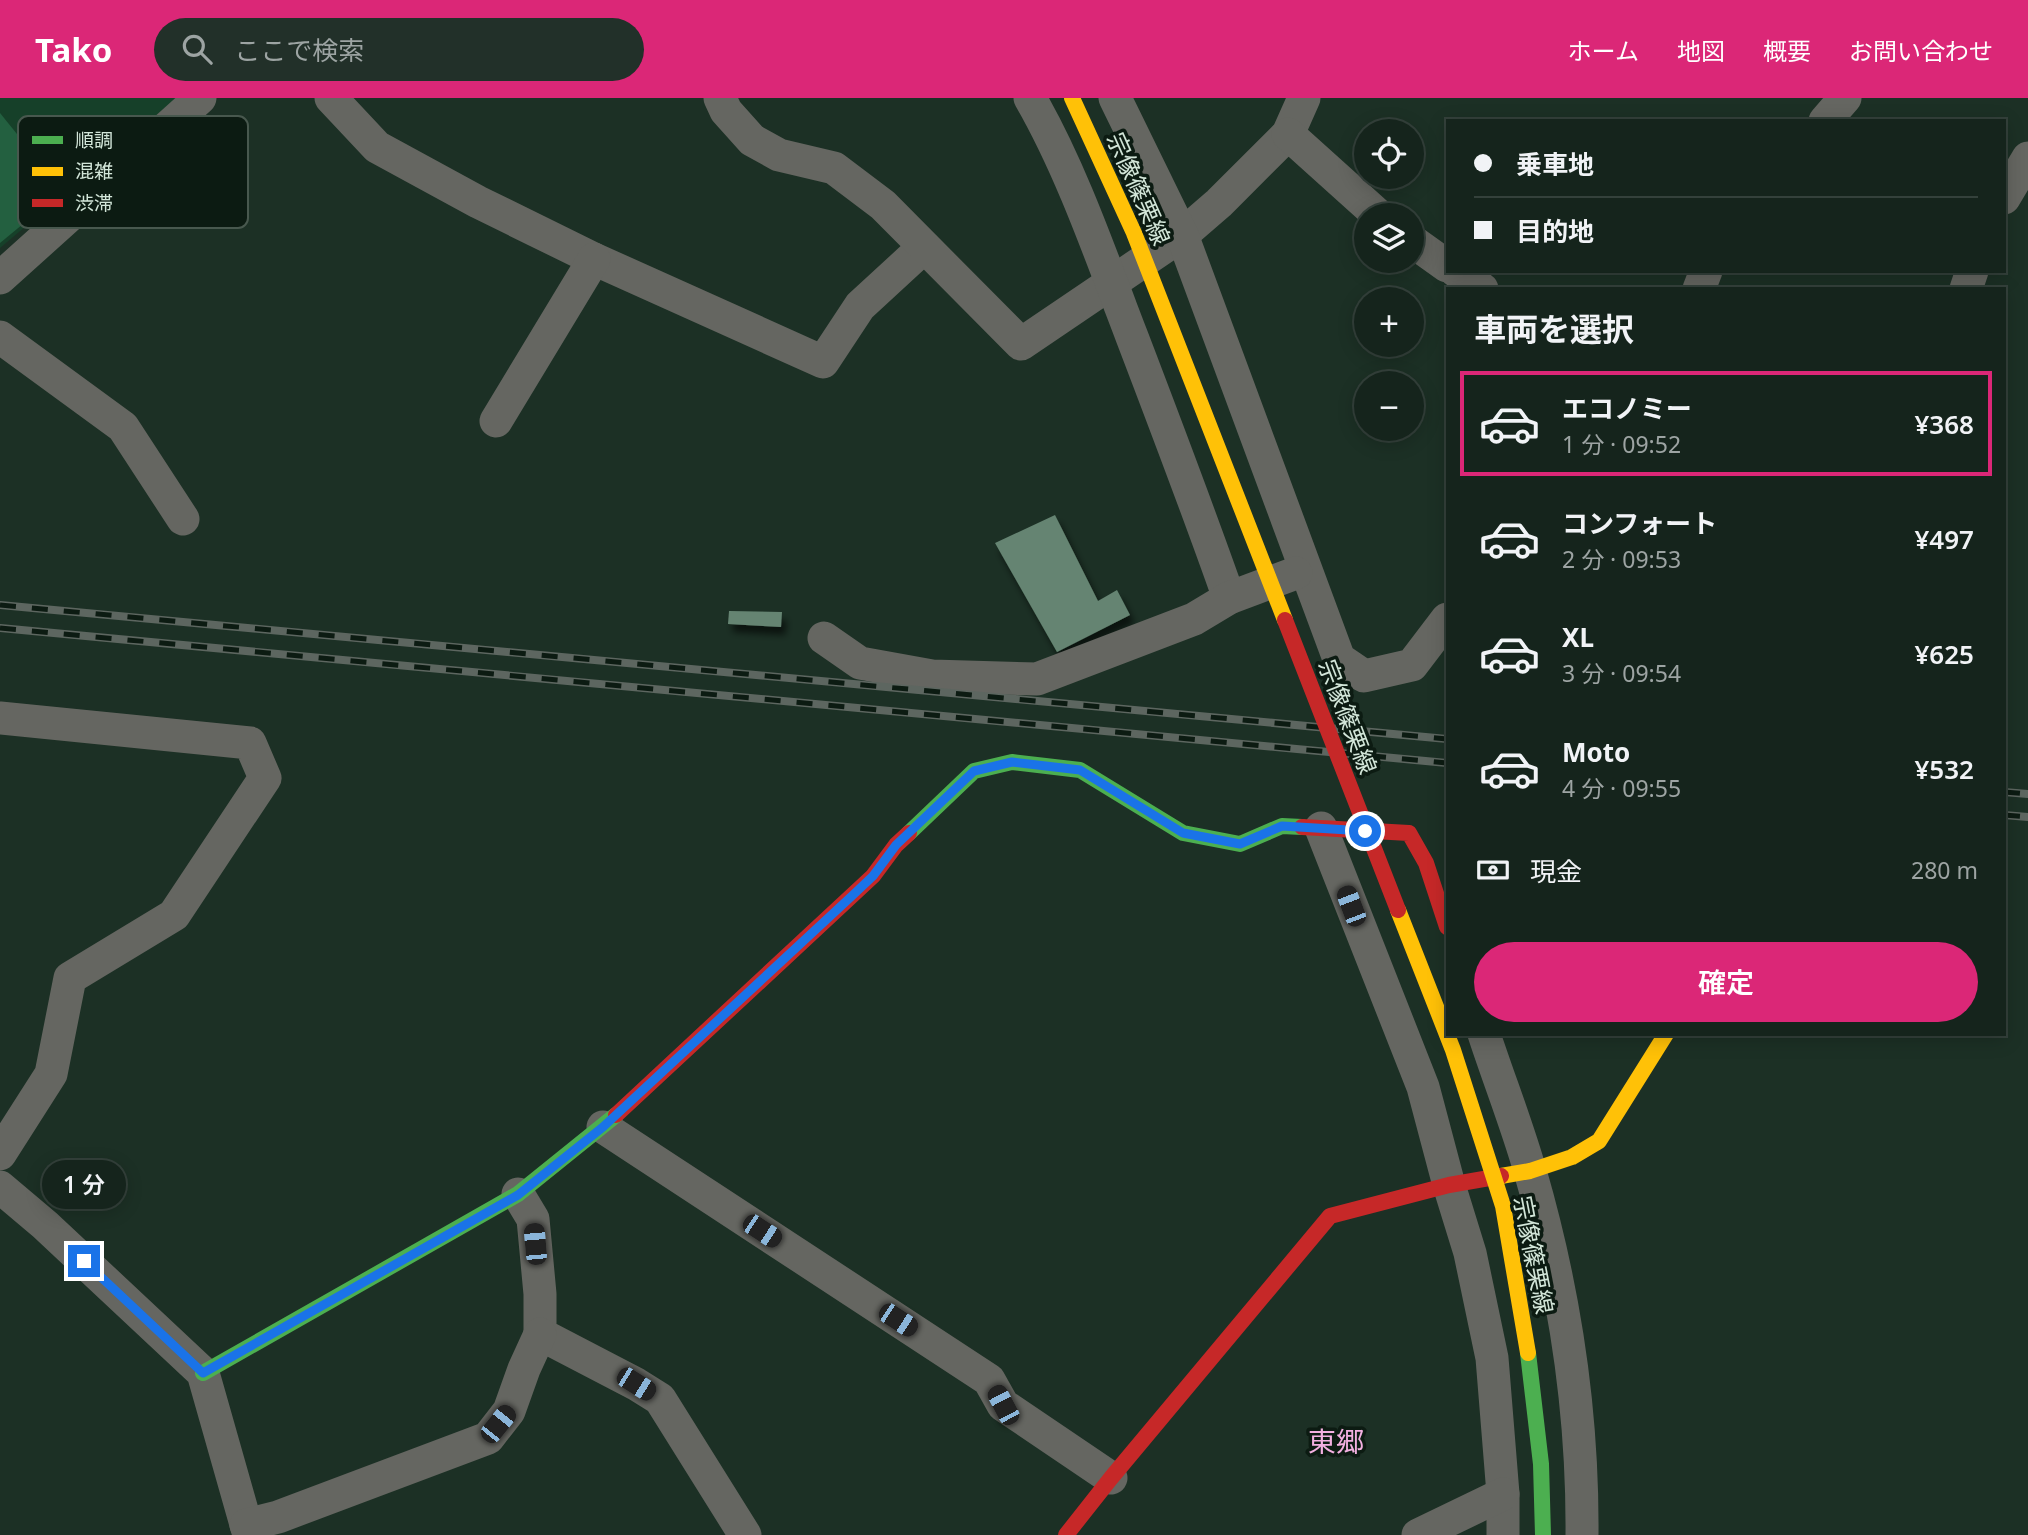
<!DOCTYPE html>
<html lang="ja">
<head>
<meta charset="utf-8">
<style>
	:root { --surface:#15241c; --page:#223029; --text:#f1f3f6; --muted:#9da4a3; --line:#34413b; --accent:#db2777 }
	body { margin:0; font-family:"Noto Sans","Noto Sans JP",sans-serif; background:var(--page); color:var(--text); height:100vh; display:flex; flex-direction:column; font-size:26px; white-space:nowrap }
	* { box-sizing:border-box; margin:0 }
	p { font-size:23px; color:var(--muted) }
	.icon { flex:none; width:38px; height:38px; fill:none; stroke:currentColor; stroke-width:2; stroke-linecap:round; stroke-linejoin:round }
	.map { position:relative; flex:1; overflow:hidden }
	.drawer { position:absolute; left:1446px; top:189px; width:560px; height:749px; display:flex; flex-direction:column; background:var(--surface); border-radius:0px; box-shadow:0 4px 18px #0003,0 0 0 2px var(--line) }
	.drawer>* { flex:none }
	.hud { position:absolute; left:1446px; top:21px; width:560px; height:154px; border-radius:0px; box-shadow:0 4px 18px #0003,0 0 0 2px var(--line); display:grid; align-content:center; height:154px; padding:0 28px; background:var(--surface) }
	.tools { position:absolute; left:1354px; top:21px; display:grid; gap:14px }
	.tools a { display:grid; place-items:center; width:70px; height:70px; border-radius:50%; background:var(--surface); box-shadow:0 4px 18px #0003,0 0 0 2px var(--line); font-size:35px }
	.end { position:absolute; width:32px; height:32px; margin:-16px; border:9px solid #1a73e8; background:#fff; box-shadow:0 0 0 4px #fff }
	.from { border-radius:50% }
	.bubble { position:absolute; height:49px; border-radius:24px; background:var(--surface); box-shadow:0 4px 18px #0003,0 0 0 2px var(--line); font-size:23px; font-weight:600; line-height:49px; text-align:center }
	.car { position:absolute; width:21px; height:42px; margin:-21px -10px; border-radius:9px; box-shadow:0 0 5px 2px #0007; background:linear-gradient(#222 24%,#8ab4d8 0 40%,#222 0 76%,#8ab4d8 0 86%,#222 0) }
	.hud b { display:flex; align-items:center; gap:24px; height:66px; font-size:26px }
	.hud b+b { border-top:2px solid var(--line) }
	.hud i { width:18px; height:18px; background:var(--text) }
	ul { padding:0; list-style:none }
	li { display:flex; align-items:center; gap:21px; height:105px; margin:0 14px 10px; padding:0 14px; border:4px solid transparent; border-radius:0px }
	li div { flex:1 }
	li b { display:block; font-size:26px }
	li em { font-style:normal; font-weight:600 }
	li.active { border-color:var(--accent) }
	li>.icon { width:63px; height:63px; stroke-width:1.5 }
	h2 { padding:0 28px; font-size:32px; line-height:84px }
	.pay { display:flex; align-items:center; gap:18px; height:77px; padding:0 28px; font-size:26px }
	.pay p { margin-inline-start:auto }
	.primary-button { display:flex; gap:14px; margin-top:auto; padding:14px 28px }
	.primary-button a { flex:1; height:80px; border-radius:42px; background:var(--accent); color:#fff; font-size:28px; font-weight:600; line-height:80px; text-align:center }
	header { display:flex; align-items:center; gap:42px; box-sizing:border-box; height:98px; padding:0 35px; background:var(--accent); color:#fff }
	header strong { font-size:33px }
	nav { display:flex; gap:38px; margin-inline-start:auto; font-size:24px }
	.search { width:490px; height:63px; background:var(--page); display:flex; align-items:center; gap:18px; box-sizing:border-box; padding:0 24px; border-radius:38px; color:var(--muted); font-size:26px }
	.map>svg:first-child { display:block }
</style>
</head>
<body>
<header>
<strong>Tako</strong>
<div class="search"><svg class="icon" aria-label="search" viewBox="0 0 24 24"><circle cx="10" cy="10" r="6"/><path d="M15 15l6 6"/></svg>ここで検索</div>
<nav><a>ホーム</a><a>地図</a><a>概要</a><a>お問い合わせ</a></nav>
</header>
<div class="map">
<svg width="2028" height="1437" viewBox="0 0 2028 1437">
	<defs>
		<filter id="shadow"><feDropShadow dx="4.5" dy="8" stdDeviation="3.5" flood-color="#0009"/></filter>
	</defs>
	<rect width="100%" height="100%" fill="#1c3025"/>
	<polygon fill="#164029" points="0,0 177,0 0,150"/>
	<polygon fill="#236040" points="0,15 63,93 0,145"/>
	<g fill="#658472" filter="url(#shadow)">
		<polygon points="1055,417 1098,503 1117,492 1130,517 1057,554 995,445"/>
		<polygon points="729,513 782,514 781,529 728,526"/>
	</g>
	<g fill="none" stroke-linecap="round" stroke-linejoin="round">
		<g stroke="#656661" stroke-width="33">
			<polyline points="331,0 377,49 478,104 594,161 823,264 860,208 924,149"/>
			<polyline points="720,0 726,13 752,42 779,57 834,70 883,107 1021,246 1182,137 1219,105 1288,36 1304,0"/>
			<path d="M1030 0C1067 64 1095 141 1121 210 1158 307 1195 403 1229 500"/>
			<polyline points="1115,0 1182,137 1339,561 1364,578 1412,567 1447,521"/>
			<polyline points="1825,23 1845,0"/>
			<polyline points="1288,36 1378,117"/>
			<polyline points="2004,100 2028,60"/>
			<polyline points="1412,143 1447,168"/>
			<polyline points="1456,173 1482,191"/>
			<polyline points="0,180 200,0"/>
			<polyline points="1699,191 1706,173"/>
			<polyline points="1966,191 1972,173"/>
			<polyline points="0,239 123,329 183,421"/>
			<polyline points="496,323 594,161"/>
			<polyline points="824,540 860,565 932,578 1037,581 1194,521 1229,500 1296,475"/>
			<polyline points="0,620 250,645 265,680 174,817 70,880 51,976 0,1056"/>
			<polyline points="1321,730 1423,989 1449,1087 1470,1155 1492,1260 1503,1396 1503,1437"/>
			<path d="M1484 936C1499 982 1517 1027 1530 1073 1564 1190 1583 1315 1582 1437"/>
			<polyline points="603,1029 989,1282 1003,1307 1111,1380"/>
			<polyline points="0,1089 45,1127 203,1275 249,1437"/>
			<polyline points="518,1096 533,1121 540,1196 540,1236 636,1286 660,1301 745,1437"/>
			<polyline points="246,1427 278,1419 488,1340 509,1313 524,1271 540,1236"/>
			<polyline points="1418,1437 1503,1396"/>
		</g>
		<g stroke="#4caf50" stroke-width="16">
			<polyline points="909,735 974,673 1012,664 1080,672 1183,735 1240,746 1282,728 1302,729"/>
			<polyline points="203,1275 518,1096 616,1017"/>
		</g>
		<polyline stroke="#ffc107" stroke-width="16" points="1501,1078 1530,1073 1572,1059 1599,1043 1666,936"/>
		<g stroke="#c62828" stroke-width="16">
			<polyline points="1302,729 1409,735 1426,765 1447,829"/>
			<polyline points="616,1017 873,778 896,747 909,735"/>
			<polyline points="1066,1437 1111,1380 1330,1118 1449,1087 1501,1078"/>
		</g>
		<g stroke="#5d6660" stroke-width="8">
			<g id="rail">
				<polyline points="0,507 1447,641"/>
				<polyline points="0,530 1447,665"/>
				<polyline points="2004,694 2028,696"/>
				<polyline points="2004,717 2028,719"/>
			</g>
		</g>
		<use href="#rail" stroke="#0c1b12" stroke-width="5" stroke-dasharray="16" stroke-linecap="butt"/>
		<polyline stroke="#4caf50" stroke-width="16" points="1528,1255 1541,1366 1543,1437"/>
		<g stroke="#ffc107" stroke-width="16">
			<polyline points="1072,0 1134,135 1285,522"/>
			<polyline points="1398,812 1453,952 1503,1108 1528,1255"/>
		</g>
		<polyline stroke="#c62828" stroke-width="16" points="1285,522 1398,812"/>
	</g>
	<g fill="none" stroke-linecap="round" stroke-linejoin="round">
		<polyline stroke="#1a73e8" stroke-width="9" points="84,1163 203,1275 518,1097 603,1029 854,796 873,778 896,747 974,673 1012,664 1080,672 1183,735 1240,746 1282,728 1365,733"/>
	</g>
	<g text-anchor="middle" stroke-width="7" stroke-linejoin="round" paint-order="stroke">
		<g font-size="24" fill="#d3e6d9" stroke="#0c1b12">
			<text transform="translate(1138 91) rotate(66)" y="8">宗像篠栗線</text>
			<text transform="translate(1347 619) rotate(69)" y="8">宗像篠栗線</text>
			<text transform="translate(1533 1157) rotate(79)" y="8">宗像篠栗線</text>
		</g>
		<g font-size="28" fill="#f3b0e1" stroke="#0c1b12">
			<text x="1336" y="1354">東郷</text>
		</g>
	</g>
	<rect x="18" y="18" width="230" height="112" rx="10" fill="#0c1b12" stroke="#48584e" stroke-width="2"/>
	<rect x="32" y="38" width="31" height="8" fill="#4caf50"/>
	<rect x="32" y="69" width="31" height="9" fill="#ffc107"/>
	<rect x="32" y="101" width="31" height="8" fill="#c62828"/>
	<g font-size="19" fill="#d3e6d9">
		<text x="75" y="49">順調</text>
		<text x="75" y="80">混雑</text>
		<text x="75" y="112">渋滞</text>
	</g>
</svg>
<div class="tools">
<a><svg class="icon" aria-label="locate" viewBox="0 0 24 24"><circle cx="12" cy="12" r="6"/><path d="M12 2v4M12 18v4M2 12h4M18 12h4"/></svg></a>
<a><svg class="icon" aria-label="layers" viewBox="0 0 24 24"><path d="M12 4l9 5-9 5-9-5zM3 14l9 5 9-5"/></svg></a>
<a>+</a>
<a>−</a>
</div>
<i class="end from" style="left:1365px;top:733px"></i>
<i class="end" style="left:84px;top:1163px"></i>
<div class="bubble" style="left:42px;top:1062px;width:84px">1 分</div>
<i class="car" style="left:1351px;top:808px;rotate:339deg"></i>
<i class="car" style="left:762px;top:1133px;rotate:123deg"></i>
<i class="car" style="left:535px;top:1146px;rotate:355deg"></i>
<i class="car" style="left:898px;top:1222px;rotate:123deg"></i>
<i class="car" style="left:636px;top:1286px;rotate:122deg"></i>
<i class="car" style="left:1003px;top:1307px;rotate:332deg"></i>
<i class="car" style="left:498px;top:1326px;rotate:39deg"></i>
<div class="hud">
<b><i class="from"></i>乗車地</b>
<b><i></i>目的地</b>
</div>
<section class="drawer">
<h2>車両を選択</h2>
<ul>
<li class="active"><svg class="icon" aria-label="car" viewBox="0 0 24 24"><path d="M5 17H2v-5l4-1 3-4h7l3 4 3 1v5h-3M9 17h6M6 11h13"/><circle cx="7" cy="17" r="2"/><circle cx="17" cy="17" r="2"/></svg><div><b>エコノミー</b><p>1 分 · 09:52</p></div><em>¥368</em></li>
<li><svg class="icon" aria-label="car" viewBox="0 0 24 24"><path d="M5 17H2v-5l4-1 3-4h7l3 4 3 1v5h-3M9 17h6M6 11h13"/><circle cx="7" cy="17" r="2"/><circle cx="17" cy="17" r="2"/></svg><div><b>コンフォート</b><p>2 分 · 09:53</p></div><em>¥497</em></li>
<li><svg class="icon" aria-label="car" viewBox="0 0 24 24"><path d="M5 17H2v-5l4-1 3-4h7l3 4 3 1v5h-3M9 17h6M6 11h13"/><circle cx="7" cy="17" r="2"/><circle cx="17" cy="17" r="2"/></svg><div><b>XL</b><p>3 分 · 09:54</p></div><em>¥625</em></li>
<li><svg class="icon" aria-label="car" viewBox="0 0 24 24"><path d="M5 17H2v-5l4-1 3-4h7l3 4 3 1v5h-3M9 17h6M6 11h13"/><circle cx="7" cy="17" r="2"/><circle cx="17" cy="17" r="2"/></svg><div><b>Moto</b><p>4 分 · 09:55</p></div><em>¥532</em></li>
</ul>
<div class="pay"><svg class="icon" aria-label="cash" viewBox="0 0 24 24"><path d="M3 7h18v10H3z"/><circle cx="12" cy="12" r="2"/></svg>現金<p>280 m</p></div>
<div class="primary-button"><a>確定</a></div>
</section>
</div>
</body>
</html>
